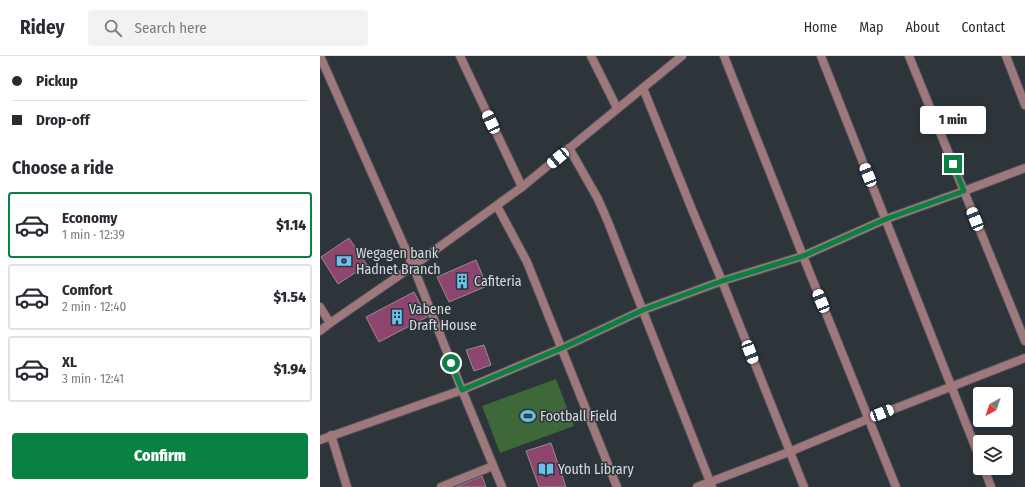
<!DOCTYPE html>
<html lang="en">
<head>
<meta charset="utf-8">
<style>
	:root { --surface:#fff; --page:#f2f2f3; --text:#2b2b33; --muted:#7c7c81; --line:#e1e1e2; --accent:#0b8043 }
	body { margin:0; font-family:"Fira Sans Condensed",sans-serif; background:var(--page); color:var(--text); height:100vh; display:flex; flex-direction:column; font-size:15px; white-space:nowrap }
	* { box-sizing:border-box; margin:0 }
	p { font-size:13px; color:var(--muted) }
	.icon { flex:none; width:22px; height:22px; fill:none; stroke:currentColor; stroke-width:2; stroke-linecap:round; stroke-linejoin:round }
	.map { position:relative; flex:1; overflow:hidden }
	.details { display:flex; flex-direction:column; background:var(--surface); width:320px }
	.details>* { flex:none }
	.hud { display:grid; align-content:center; height:88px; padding:0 12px; background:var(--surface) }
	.needle { width:26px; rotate:220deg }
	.tools { position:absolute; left:653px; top:331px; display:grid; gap:8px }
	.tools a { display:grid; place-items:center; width:40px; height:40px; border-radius:4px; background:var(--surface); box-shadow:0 2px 10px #0003; font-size:20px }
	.end { position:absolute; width:18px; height:18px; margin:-9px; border:5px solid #0b8043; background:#fff; box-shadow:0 0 0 2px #fff }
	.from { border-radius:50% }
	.bubble { position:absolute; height:28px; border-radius:4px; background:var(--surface); box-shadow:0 2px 10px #0003; font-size:13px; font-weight:800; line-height:28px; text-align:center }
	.car { position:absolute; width:12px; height:24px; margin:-12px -6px; border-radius:5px; box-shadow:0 0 3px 1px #0007; background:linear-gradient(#fff 24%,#345 0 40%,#fff 0 76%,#345 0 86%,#fff 0) }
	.hud b { display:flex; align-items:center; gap:14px; height:38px; font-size:15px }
	.hud b+b { border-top:1px solid var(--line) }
	.hud i { width:10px; height:10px; background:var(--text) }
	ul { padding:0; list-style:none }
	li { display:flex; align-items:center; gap:12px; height:66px; margin:0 8px 6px; padding:0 4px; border:2px solid var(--line); border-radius:4px }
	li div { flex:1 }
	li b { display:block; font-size:15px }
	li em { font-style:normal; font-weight:800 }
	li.active { border-color:var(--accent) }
	li>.icon { width:36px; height:36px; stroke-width:1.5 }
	h2 { padding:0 12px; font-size:18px; line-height:48px }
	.button { display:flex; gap:8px; margin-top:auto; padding:8px 12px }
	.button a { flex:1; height:46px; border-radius:4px; background:var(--accent); color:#fff; font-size:16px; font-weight:800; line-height:46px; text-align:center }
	header { display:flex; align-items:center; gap:24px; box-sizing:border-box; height:56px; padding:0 20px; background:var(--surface); border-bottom:1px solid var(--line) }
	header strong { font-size:19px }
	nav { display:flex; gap:22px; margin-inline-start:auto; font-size:14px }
	.search { width:280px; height:36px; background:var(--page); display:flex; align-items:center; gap:10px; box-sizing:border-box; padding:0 14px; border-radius:4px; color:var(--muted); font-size:15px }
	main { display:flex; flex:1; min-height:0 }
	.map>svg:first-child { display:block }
</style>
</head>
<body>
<header>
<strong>Ridey</strong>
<div class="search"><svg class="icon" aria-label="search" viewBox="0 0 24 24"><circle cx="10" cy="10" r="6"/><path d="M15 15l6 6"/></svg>Search here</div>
<nav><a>Home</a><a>Map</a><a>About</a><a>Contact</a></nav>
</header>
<main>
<section class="details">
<div class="hud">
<b><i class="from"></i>Pickup</b>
<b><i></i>Drop-off</b>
</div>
<h2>Choose a ride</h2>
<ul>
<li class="active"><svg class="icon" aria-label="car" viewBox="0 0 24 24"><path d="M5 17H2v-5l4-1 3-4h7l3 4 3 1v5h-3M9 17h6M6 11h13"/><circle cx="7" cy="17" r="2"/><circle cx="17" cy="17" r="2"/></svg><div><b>Economy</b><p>1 min · 12:39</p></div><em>$1.14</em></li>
<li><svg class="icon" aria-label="car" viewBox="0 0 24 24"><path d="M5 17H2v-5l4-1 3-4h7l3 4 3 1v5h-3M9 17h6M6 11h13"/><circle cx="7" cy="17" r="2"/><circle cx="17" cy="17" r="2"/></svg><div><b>Comfort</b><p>2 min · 12:40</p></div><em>$1.54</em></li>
<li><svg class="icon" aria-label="car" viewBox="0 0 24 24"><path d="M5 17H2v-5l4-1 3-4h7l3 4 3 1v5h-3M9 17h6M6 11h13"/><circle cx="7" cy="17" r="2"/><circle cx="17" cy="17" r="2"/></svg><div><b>XL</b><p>3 min · 12:41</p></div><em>$1.94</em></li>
</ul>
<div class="button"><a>Confirm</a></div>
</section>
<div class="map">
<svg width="705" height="431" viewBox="0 0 705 431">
	<rect width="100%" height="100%" fill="#2d353b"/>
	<polygon fill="#3e6839" points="236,323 254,370 180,397 162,350"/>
	<g fill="#8e466f" stroke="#968a90">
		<polygon points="29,182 47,209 18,228 1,201"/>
		<polygon points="156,204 167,230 129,246 117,221"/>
		<polygon points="94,236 107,261 59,286 46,261"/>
		<polygon points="164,289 171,309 154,315 146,294"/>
		<polygon points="231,387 246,431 219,431 206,395"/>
		<polygon points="162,420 166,431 136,431"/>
	</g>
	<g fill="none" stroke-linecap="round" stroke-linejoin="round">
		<g stroke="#4b5359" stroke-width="10">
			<g id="minor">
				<polyline points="0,0 93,210"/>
				<polyline points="140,0 202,131"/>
				<polyline points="271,0 297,52"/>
				<polyline points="404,0 483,200 576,431"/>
				<polyline points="501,0 660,403"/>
				<polyline points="589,0 705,285"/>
				<polyline points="686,0 705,49"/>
				<polyline points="323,32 373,156 402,225 484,431"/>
				<polyline points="249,92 278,143 288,166 392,431"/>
				<polyline points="177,150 207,206 297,431"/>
				<polyline points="11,379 27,431"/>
				<polyline points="0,384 142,334 242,292 323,254 402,225 483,200 566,163 644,135 705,112"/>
				<polyline points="664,412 671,431"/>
				<polyline points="121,431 173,410"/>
				<polyline points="377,431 469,396 548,363 705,302"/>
			</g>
		</g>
		<g stroke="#4b5359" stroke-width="10">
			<g id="tertiary">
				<polyline points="93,210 142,334 182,431"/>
				<polyline points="0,251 10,267"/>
				<polyline points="0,275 10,267 93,210 202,131 362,0"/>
			</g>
		</g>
		<use href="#minor" stroke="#9f787c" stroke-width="8"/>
		<use href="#tertiary" stroke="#9f787c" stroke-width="8"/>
	</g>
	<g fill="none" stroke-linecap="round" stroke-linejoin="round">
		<polyline stroke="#0b8043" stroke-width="5" points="131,307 142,334 242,292 323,254 402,225 483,200 566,163 644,135 633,108"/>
	</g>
	<defs>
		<g id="bank-bare" transform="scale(1.2)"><path d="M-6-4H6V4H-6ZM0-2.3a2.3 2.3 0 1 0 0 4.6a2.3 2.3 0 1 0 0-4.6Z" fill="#69c3f1" stroke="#2d353b" stroke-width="2.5" paint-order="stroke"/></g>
		<g id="building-bare" transform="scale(1.2)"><path d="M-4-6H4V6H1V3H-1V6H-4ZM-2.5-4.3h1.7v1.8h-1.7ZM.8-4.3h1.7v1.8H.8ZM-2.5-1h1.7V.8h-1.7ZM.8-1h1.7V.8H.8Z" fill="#69c3f1" stroke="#2d353b" stroke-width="2.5" paint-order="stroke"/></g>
		<g id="stadium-bare" transform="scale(1.2)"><path d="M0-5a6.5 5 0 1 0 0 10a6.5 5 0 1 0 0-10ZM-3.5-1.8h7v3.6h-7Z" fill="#69c3f1" stroke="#2d353b" stroke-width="2.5" paint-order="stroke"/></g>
		<g id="library-bare" transform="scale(1.2)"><path d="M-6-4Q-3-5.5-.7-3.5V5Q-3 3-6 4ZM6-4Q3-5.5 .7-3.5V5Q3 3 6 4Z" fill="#69c3f1" stroke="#2d353b" stroke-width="2.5" paint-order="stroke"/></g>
	</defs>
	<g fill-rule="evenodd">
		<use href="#bank-bare" x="24" y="205"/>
		<use href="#building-bare" x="142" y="225"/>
		<use href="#building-bare" x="77" y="261"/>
		<use href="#stadium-bare" x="208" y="360"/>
		<use href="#library-bare" x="226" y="413"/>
	</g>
	<g text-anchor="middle" stroke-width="3" stroke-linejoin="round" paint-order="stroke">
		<g font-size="14" fill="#d6dbdf" stroke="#2d353b" text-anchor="start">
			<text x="36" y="202">Wegagen bank<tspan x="36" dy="16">Hadnet Branch</tspan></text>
			<text x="154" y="230">Cafiteria</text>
			<text x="89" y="258">Vabene<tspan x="89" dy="16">Draft House</tspan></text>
			<text x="220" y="365">Football Field</text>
			<text x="238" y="418">Youth Library</text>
		</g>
	</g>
</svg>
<div class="tools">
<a><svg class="needle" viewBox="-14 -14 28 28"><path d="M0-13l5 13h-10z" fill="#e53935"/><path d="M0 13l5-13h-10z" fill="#7c7c81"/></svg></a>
<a><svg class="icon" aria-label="layers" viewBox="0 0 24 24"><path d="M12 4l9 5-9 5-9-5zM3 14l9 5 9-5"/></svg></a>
</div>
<i class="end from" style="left:131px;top:307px"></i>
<i class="end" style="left:633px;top:108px"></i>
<div class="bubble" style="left:600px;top:50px;width:66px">1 min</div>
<i class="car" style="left:171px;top:66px;rotate:335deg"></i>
<i class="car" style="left:238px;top:102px;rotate:230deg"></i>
<i class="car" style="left:548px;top:119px;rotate:338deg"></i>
<i class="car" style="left:655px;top:163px;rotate:338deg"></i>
<i class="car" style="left:501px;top:245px;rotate:338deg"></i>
<i class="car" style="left:430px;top:296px;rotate:159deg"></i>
<i class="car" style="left:562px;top:357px;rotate:69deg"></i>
</div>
</main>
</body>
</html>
